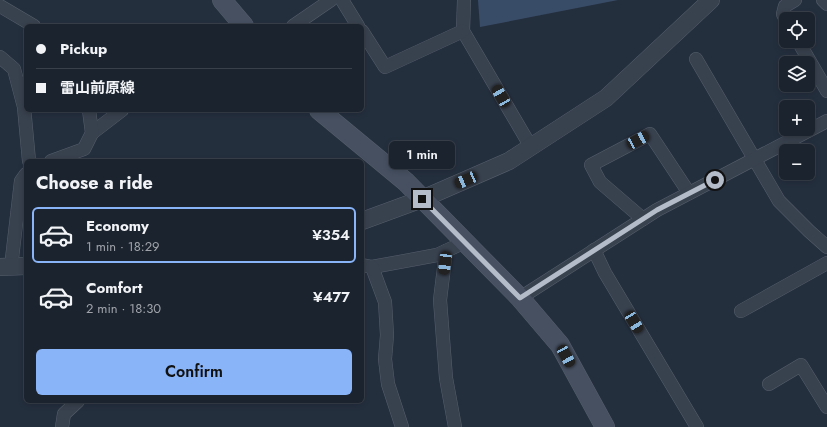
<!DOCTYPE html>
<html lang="en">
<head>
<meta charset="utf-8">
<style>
	:root { --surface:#1b232e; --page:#242b36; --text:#f1f3f6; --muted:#a0a4aa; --line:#39404a; --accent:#8ab4f8 }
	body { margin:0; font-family:Jost,"Noto Sans JP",sans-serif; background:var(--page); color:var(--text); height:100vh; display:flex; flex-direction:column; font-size:15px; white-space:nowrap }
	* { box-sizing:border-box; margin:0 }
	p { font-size:13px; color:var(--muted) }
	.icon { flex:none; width:22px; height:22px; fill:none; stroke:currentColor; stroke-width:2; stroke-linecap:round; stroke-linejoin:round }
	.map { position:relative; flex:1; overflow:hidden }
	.panel { position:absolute; left:24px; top:159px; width:340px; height:244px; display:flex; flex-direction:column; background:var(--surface); border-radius:6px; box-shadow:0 2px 6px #0003,0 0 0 1px var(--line) }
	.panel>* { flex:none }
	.guide { position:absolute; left:24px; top:24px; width:340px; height:88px; border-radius:6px; box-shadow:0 2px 6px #0003,0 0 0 1px var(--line); display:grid; align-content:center; height:88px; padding:0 12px; background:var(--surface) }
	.controls { position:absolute; left:779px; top:12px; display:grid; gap:8px }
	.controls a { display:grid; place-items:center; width:36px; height:36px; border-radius:6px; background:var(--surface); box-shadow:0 2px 6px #0003,0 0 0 1px var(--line); font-size:20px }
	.end { position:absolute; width:18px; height:18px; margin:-9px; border:5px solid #b4bcc9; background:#111; box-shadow:0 0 0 2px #111 }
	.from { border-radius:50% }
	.bubble { position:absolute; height:28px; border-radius:6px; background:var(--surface); box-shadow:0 2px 6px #0003,0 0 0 1px var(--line); font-size:13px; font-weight:600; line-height:28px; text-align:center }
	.car { position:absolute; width:12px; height:24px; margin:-12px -6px; border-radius:5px; box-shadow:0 0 3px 1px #0007; background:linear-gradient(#222 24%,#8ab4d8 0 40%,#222 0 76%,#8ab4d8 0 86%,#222 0) }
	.guide b { display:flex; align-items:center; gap:14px; height:38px; font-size:15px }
	.guide b+b { border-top:1px solid var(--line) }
	.guide i { width:10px; height:10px; background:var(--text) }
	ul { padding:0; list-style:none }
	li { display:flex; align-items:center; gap:12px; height:56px; margin:0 8px 6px; padding:0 4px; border:2px solid transparent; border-radius:6px }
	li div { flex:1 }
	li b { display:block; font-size:15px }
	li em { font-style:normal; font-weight:600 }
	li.selected { border-color:var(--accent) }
	li>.icon { width:36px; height:36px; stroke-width:1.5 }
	h2 { padding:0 12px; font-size:18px; line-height:48px }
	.primary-button { display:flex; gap:8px; margin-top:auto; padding:8px 12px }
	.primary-button a { flex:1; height:46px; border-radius:6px; background:var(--accent); color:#111; font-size:16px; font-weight:600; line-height:46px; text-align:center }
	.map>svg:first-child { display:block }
</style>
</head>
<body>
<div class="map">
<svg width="827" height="427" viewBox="0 0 827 427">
	<rect width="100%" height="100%" fill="#242f3e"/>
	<polygon fill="#394c67" points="478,0 618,0 480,27"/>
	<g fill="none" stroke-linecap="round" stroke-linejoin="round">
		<g stroke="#565f6c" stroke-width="14">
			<g id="minor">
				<polyline points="342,0 358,26"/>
				<polyline points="464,0 463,31 531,147"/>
				<polyline points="823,0 827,4"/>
				<polyline points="0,6 34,26"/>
				<polyline points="786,20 783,14 785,6 795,0"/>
				<polyline points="293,26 331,0"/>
				<polyline points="362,31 385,67 463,31"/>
				<polyline points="798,41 827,91"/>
				<polyline points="0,57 14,69 24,107 29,161"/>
				<polyline points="696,59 779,201 809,231 827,247"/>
				<polyline points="92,133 122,110"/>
				<polyline points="51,161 84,149 92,133 89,110"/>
				<polyline points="643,219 600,182 591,165 650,134 689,193"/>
				<polyline points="594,250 605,273 697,427"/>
				<polyline points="446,251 440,300 446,378 455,427"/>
				<polyline points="362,265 372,267 437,255 465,242"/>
				<polyline points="11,267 21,181 26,174"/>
				<polyline points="372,267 385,302 387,335 385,359 388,384 402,427"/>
				<polyline points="520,298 657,210 827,121"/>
				<polyline points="741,311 827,263"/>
				<polyline points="769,384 801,365 827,407"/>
				<polyline points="62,427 64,414 78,401"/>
			</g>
		</g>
		<g stroke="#565f6c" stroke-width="18">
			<g id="tertiary">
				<polyline points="362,221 422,199 509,161 606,98 711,0"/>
				<polyline points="0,267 26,266"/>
			</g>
		</g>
		<g stroke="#565f6c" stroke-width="20">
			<g id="secondary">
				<polyline points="222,0 244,26"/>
				<polyline points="319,110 406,182 520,298 560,345 605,427"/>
			</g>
		</g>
		<use href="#minor" stroke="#38414e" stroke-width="13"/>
		<use href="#tertiary" stroke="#38414e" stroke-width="17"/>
		<use href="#secondary" stroke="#465061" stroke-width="19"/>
	</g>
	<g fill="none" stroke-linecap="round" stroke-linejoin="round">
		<polyline stroke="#b4bcc9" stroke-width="5" points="422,199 520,298 657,210 715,180"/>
	</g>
</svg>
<div class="controls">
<a><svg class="icon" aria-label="locate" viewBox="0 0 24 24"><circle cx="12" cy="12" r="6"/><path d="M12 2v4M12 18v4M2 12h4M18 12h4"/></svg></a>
<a><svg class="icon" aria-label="layers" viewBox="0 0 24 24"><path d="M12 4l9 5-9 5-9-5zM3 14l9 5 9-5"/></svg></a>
<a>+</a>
<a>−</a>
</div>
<i class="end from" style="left:715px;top:180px"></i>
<i class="end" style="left:422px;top:199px"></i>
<div class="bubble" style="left:389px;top:141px;width:66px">1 min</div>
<i class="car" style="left:501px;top:96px;rotate:330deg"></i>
<i class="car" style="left:638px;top:140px;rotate:62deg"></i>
<i class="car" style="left:466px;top:180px;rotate:247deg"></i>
<i class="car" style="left:445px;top:263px;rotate:187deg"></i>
<i class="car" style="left:634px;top:322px;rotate:149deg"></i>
<i class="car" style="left:566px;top:356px;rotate:151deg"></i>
<div class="guide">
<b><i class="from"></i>Pickup</b>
<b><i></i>雷山前原線</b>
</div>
<section class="panel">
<h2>Choose a ride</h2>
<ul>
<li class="selected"><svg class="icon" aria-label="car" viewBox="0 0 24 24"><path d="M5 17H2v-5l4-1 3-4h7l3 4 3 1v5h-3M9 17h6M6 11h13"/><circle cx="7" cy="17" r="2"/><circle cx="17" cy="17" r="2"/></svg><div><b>Economy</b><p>1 min · 18:29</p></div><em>¥354</em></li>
<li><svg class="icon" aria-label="car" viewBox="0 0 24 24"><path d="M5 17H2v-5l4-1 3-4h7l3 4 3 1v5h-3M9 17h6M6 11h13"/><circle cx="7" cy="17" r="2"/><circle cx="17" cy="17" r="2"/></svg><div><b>Comfort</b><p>2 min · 18:30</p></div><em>¥477</em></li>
</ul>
<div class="primary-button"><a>Confirm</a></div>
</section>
</div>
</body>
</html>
